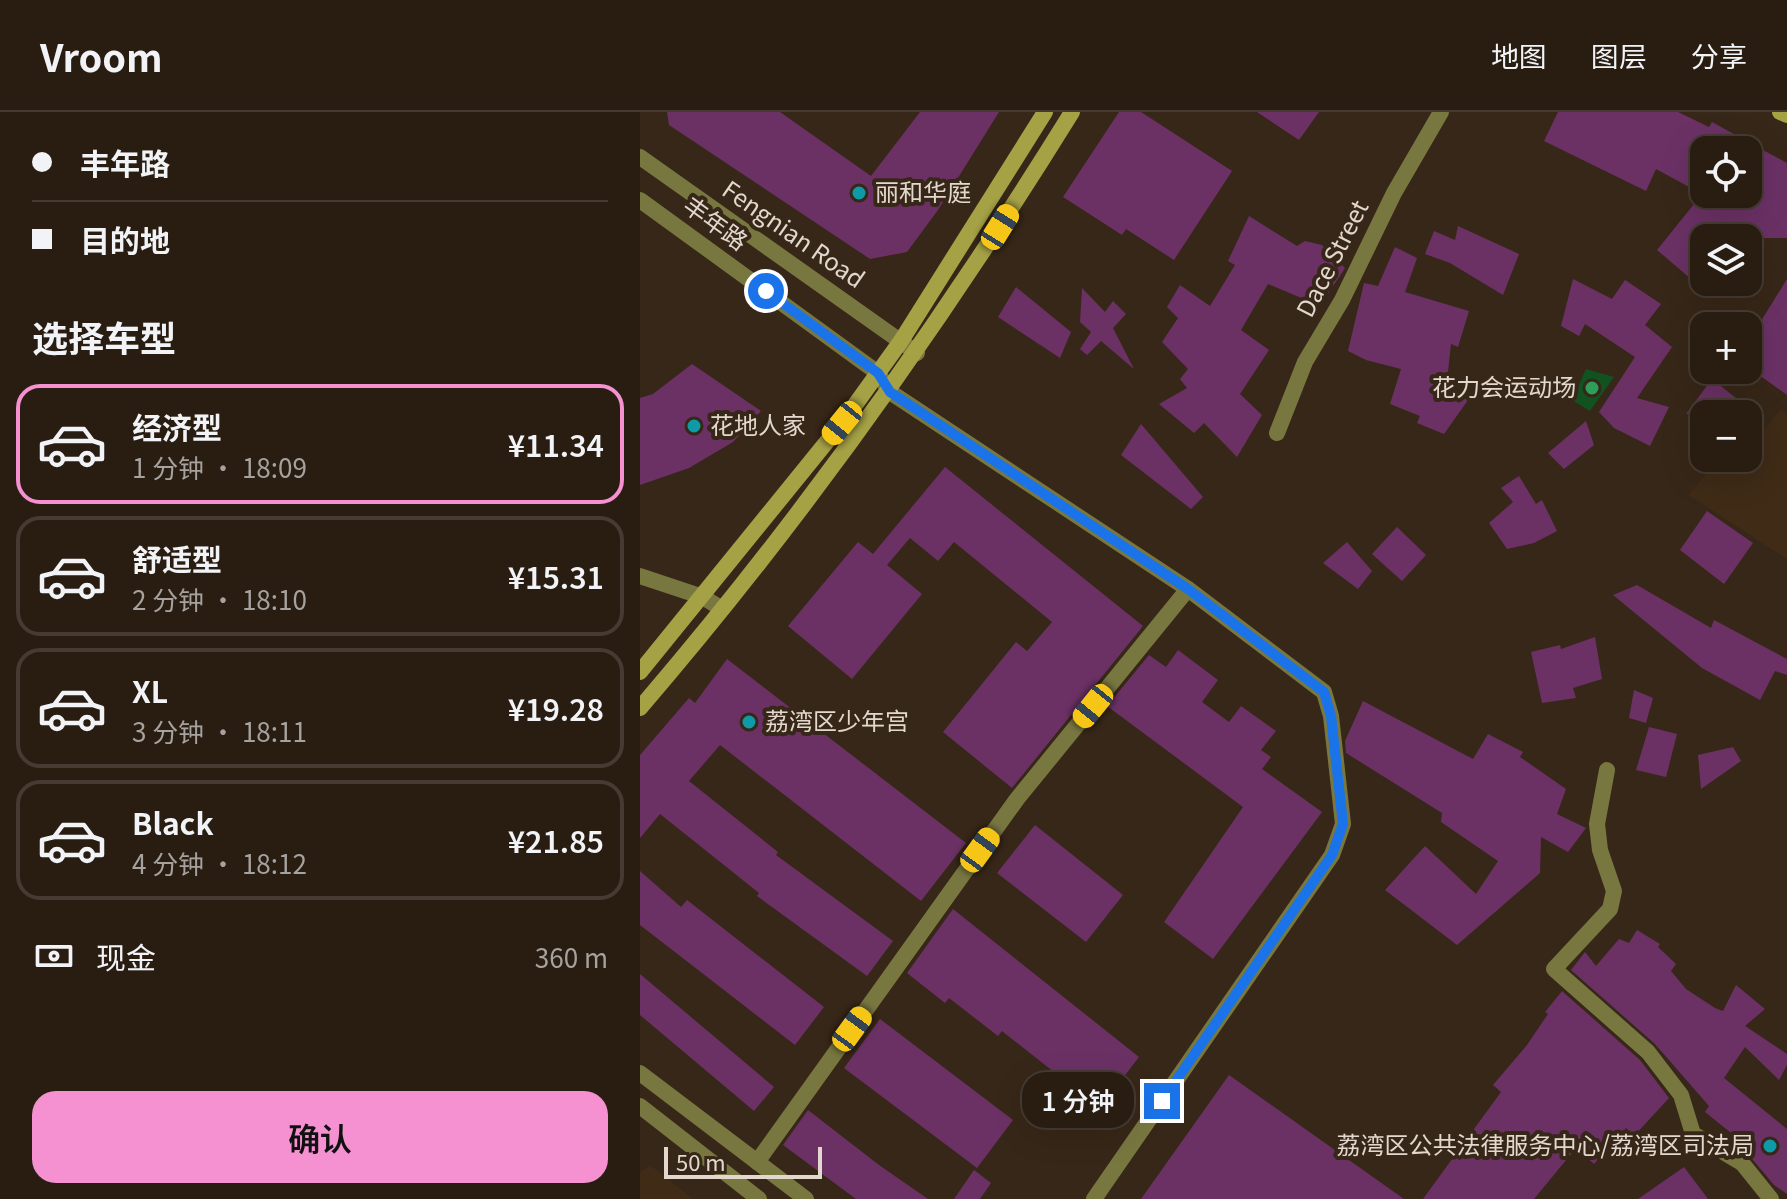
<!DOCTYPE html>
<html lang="zh">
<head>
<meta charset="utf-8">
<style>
	:root { --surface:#291d12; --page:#352a20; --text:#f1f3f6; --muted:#a5a29f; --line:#453b32; --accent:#f590d1 }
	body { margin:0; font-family:Georgia,"Noto Sans SC",serif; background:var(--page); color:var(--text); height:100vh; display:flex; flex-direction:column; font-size:30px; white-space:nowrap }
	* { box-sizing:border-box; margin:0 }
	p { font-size:26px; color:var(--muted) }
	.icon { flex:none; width:44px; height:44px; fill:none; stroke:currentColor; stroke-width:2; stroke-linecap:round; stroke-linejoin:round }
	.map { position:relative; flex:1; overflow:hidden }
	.drawer { display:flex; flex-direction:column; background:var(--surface); width:640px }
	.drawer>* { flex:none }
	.banner { display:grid; align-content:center; height:176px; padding:0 32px; background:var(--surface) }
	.fabs { position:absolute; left:1050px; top:24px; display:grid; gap:16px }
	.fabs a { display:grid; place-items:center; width:72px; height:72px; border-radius:16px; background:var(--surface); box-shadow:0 8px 32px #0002,0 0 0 2px var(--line); font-size:40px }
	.scale { position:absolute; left:24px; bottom:20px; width:158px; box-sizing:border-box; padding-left:8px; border:4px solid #e3d8ce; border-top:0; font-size:22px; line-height:28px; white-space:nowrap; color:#e3d8ce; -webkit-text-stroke:6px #372718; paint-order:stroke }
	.end { position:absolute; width:36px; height:36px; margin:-18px; border:10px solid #1a73e8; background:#fff; box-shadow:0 0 0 4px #fff }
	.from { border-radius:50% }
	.bubble { position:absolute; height:56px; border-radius:24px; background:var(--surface); box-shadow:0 8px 32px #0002,0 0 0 2px var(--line); font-size:26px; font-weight:600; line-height:56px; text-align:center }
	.car { position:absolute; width:24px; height:48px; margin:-24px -12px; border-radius:10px; box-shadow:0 0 6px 2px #0007; background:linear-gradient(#f5c518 24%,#345 0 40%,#f5c518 0 76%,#345 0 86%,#f5c518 0) }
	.banner b { display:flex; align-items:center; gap:28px; height:76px; font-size:30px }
	.banner b+b { border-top:2px solid var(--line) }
	.banner i { width:20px; height:20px; background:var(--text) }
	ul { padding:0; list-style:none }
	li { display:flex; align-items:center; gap:24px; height:120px; margin:0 16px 12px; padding:0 16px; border:4px solid var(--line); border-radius:24px }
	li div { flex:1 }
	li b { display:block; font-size:30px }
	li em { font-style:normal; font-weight:600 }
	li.on { border-color:var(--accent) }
	li>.icon { width:72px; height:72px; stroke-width:1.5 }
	h2 { padding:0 32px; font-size:36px; line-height:96px }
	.pay { display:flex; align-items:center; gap:20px; height:88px; padding:0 32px; font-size:30px }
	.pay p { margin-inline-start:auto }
	.cta { display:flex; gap:16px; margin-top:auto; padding:16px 32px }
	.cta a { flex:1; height:92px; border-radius:24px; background:var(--accent); color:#111; font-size:32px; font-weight:600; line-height:92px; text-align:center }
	header { display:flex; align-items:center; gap:48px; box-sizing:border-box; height:112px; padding:0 40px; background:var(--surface); border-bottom:2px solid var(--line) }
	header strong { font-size:38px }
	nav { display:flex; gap:44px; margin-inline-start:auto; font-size:28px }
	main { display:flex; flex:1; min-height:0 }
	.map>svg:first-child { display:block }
</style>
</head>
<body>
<header>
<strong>Vroom</strong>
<nav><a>地图</a><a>图层</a><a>分享</a></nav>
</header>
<main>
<section class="drawer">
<div class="banner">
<b><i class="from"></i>丰年路</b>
<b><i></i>目的地</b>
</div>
<h2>选择车型</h2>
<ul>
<li class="on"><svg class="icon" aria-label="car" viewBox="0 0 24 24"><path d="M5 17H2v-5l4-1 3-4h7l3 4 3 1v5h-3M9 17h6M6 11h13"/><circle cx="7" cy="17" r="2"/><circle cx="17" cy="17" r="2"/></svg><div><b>经济型</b><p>1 分钟 · 18:09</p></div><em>¥11.34</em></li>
<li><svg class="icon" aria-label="car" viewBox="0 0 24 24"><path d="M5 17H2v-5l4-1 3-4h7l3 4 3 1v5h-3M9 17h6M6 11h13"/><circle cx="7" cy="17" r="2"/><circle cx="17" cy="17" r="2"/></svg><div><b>舒适型</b><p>2 分钟 · 18:10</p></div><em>¥15.31</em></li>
<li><svg class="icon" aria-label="car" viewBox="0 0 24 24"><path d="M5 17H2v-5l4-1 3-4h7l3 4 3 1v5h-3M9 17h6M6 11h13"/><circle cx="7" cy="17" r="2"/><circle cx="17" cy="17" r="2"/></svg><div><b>XL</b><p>3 分钟 · 18:11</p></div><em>¥19.28</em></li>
<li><svg class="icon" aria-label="car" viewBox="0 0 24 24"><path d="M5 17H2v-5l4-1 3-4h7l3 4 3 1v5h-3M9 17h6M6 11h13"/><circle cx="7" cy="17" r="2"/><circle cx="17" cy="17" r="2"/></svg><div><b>Black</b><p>4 分钟 · 18:12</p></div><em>¥21.85</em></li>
</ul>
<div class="pay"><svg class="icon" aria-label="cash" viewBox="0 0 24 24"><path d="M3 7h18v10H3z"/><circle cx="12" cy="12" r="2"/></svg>现金<p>360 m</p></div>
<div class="cta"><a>确认</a></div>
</section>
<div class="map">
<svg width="1147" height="1087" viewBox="0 0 1147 1087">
	<rect width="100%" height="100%" fill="#372718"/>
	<g fill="#3f2b16">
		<polygon points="1141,297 1147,302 1147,447 1048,383 1080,346 1108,346 1108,337"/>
		<polygon points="10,1053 53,1087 0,1087 0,1061"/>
	</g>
	<polygon fill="#115220" points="946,257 974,265 950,299 932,288"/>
	<g fill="#6b3165" fill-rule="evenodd">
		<polygon points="27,0 140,0 231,64 280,0 359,0 298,98 267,140 230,147 29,13"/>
		<polygon points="479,0 501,0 592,59 534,148 486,117 482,123 423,85"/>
		<polygon points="617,0 679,0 659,28"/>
		<path d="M918 0H1038L1069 15 1072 10 1147 51V126H1123L1108 146V126H1064V178L1017 138 1062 82 1016 57 1006 79 904 29ZM1064 38H1108V82H1064Z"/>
		<polygon points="609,104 657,134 665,129 682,133 705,156 680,194 628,172 601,218 629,238 600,282 622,303 597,345 564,311 554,321 519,292 547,276 540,267 548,257 522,230 538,206 527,195 540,173 570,194 595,153 588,149"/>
		<polygon points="818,114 879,142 863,183 810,151 785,142 794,119 815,128"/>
		<polygon points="755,135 777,146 765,180 829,199 818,235 811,232 806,278 828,288 804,322 777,311 780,304 750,292 761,257 726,248 708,239 724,171 738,174"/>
		<polygon points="933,167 972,187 985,168 1021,192 1005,213 1032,235 997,286 1029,295 1010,334 974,316 959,300 995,245 945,212 939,224 921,214"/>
		<polygon points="1147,167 1147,283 1108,255 1108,230"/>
		<polygon points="376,175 431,220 420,246 358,205"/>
		<polygon points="442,176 465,200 473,189 486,202 473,216 494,257 461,229 447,243 440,237 451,220 440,210"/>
		<polygon points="52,252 121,299 93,330 49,356 0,373 0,286 13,282"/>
		<polygon points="1072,267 1116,302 1046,302"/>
		<polygon points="946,309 954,333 924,357 908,341"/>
		<polygon points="501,312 563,385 551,397 481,343"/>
		<polygon points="305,355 503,514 372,676 303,620 376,530 387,539 412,510 314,430 298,449 270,426 247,453 282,482 212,567 148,514 218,430 233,442"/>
		<polygon points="879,364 896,392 902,388 917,419 894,431 867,437 849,411 873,390 861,376"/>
		<polygon points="1067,399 1113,431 1084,472 1040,438"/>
		<polygon points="757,415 786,443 762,469 732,442"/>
		<polygon points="707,430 732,459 718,477 683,451"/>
		<polygon points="997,473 1071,516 1074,508 1147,547 1147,563 1135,559 1120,588 1062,556 973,483"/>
		<polygon points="955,525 962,567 933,576 936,586 902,591 891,540 920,533 921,537"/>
		<polygon points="538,538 578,568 562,590 589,610 601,594 636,619 621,638 631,645 622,657 682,700 573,847 524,810 603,695 467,594 509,543 526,555"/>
		<polygon points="87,547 326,731 281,789 80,633 49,669 138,740 136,743 253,829 227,864 117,784 119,781 20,702 0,726 0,643 49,586 55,591"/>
		<polygon points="994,578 1013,586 1006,611 989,606"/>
		<polygon points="723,589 833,647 848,622 883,640 880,645 926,677 917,702 946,716 928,740 901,725 900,761 817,833 745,778 785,734 836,782 858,749 801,710 802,701 706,641 705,629"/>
		<polygon points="1009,615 1037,622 1026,665 996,658"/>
		<polygon points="1093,635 1101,649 1061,677 1058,643"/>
		<polygon points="395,713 483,783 446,830 357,761"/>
		<polygon points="0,759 41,795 47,788 184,895 155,933 0,813"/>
		<polygon points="313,797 499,945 456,1001 415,969 419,964 362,919 358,924 309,886 305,891 267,861"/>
		<polygon points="997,818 1020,832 1018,835 1036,852 1031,859 1046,877 1075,896 1083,899 1096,873 1125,897 1105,914 1147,942 1147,953 1139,968 1105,935 1084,966 1147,1017 1147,1082 1134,1073 1108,1042 1111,1037 1065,1000 1069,994 1015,932 931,858 945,840 956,854 979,827 989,831"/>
		<polygon points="0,862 134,975 114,999 0,903"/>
		<polygon points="922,879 1000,948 1029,986 994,1024 986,1016 954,1052 936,1036 894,1087 783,1087 861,980 853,973 887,933 908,902 905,900"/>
		<polygon points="240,907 373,1008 337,1056 204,956"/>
		<polygon points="589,963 764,1087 501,1087"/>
		<polygon points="168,998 239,1053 288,1087 216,1087 143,1033"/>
		<polygon points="1044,1055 1068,1087 998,1087"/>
		<polygon points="334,1058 351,1071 340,1087 314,1087"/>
	</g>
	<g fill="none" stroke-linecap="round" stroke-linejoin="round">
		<g stroke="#797740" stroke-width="16">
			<polyline points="0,45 277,241"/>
			<polyline points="0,88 238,261 250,280 548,477 684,580 691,604 703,712 692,743 454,1087"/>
			<polyline points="637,321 665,250 702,188 754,81 801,0"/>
			<polyline points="0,464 63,485 82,497"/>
			<polyline points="967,658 957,712 960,738 974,779 970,797 914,857 1008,940 1041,983 1053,1022 1102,1051 1131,1087"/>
			<polyline points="117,1050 377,687 548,477"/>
		</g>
		<g stroke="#797740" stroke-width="16">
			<polyline points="0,961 166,1087"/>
			<polyline points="0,994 119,1087"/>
		</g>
		<g stroke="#a5a145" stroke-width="16">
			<polyline points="1140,0 1147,3"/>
			<polyline points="0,560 202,311 261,229 405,0"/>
			<path d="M0 596C161 409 302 210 432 0"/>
		</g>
	</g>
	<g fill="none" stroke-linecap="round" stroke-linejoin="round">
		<polyline stroke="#1a73e8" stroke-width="10" points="126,179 238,261 250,280 548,477 684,580 691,604 703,712 692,743 522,989"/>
	</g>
	<g fill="#0f9aa8" stroke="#372718" stroke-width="3">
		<circle cx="219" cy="81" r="8"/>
		<circle cx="54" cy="314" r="8"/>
		<circle cx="109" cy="610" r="8"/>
		<circle cx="1130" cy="1034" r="8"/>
	</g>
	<circle fill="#2e9e5b" stroke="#372718" stroke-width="3" cx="952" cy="276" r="8"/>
	<g text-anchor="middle" stroke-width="8" stroke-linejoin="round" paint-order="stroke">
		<g font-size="24" fill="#e3d8ce" stroke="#372718" text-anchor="start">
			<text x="235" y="89">丽和华庭</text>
			<text x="936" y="284" text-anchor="end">花力会运动场</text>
			<text x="70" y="322">花地人家</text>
			<text x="125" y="618">荔湾区少年宫</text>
			<text x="1114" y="1042" text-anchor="end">荔湾区公共法律服务中心/荔湾区司法局</text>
		</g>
		<g font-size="24" fill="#e3d8ce" stroke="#372718">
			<text transform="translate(75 112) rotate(36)" y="8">丰年路</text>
			<text transform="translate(153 123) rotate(35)" y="8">Fengnian Road</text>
			<text transform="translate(693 147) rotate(-63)" y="8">Dace Street</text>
		</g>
	</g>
</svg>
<div class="fabs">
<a><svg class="icon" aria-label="locate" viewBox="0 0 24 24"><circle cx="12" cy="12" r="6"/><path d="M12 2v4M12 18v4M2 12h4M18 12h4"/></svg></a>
<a><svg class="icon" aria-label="layers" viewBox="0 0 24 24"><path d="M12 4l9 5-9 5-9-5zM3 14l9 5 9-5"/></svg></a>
<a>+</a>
<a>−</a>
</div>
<div class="scale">50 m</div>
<i class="end from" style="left:126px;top:179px"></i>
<i class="end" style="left:522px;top:989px"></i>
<div class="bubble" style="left:382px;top:960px;width:112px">1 分钟</div>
<i class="car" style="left:360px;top:115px;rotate:32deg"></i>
<i class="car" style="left:202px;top:311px;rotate:219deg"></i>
<i class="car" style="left:453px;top:594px;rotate:219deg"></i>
<i class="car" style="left:340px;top:738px;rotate:36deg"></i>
<i class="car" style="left:212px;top:917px;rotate:36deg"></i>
</div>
</main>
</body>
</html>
